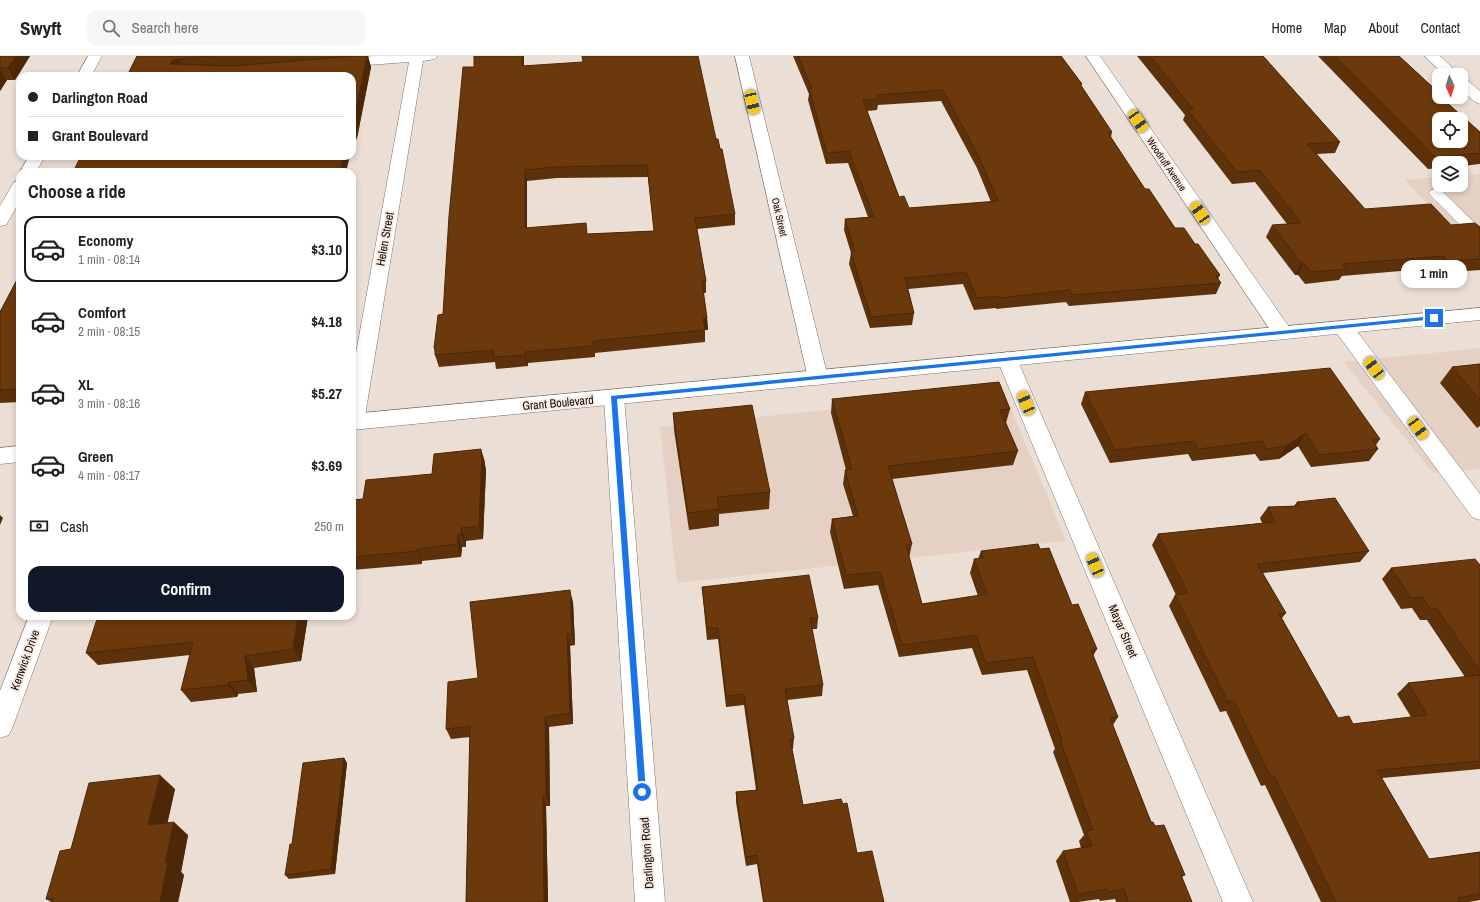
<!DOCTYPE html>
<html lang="en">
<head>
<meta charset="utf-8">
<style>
	:root { --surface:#fff; --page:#f6f6f6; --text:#202124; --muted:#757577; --line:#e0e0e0; --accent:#111827 }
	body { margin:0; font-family:"Archivo Narrow",sans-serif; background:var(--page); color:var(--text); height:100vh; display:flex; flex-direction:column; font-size:15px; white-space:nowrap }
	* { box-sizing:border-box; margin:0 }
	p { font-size:13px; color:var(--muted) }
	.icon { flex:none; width:22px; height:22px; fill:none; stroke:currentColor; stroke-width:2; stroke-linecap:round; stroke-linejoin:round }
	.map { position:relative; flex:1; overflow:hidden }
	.drawer { position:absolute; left:16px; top:112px; width:340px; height:452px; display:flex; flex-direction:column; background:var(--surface); border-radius:12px; box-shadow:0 2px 6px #0003 }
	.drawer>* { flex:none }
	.hud { position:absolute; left:16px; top:16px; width:340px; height:88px; border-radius:12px; box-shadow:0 2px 6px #0003; display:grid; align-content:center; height:88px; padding:0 12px; background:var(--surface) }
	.needle { width:26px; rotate:176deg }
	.fabs { position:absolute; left:1432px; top:12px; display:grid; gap:8px }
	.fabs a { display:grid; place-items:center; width:36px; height:36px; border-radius:8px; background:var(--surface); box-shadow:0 2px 6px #0003; font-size:20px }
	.end { position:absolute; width:18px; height:18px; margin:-9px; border:5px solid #1a73e8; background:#fff; box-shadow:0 0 0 2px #fff }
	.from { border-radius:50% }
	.bubble { position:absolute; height:28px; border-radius:12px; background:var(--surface); box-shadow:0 2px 6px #0003; font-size:13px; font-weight:700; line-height:28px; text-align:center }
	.car { position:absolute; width:12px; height:24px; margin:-12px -6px; border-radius:5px; box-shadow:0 0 3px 1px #0007; background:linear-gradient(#f5c518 24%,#345 0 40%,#f5c518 0 76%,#345 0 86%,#f5c518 0) }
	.hud b { display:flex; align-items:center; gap:14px; height:38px; font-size:15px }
	.hud b+b { border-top:1px solid var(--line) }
	.hud i { width:10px; height:10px; background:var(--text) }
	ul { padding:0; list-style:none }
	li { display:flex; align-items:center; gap:12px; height:66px; margin:0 8px 6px; padding:0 4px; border:2px solid transparent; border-radius:12px }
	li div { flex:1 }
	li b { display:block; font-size:15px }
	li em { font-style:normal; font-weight:700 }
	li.current { border-color:var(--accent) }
	li>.icon { width:36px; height:36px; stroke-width:1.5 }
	h2 { padding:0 12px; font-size:18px; line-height:48px }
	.pay { display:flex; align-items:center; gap:10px; height:44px; padding:0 12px; font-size:15px }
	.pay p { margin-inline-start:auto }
	.action { display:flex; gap:8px; margin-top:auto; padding:8px 12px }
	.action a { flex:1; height:46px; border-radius:12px; background:var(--accent); color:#fff; font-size:16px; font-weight:700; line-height:46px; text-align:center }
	header { display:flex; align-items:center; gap:24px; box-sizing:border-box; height:56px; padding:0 20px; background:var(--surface); border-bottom:1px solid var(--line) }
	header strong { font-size:19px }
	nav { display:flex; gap:22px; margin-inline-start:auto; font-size:14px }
	.search { width:280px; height:36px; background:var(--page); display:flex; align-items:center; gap:10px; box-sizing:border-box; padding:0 14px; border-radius:12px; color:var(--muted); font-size:15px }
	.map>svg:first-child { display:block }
</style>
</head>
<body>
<header>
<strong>Swyft</strong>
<div class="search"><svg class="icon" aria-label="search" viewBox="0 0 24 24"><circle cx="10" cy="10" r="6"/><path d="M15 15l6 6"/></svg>Search here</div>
<nav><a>Home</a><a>Map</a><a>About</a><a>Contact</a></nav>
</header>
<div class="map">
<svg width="1480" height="846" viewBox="0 0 1480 846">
	<rect width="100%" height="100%" fill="#ebded5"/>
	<g fill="#e5d1c4">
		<polygon points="1480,118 1480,204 1405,124 1439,121 1439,129 1461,129 1461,120"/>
		<polygon points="1480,292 1480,413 1433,417 1344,306"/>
		<polygon points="1004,336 1066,485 677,527 660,371"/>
	</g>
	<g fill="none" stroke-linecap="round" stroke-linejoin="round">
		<g stroke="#80746c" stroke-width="1">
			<polygon id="service" points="1436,133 1441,134 1480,172 1480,186 1475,184 1431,140 1429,137 1431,134"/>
		</g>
		<g stroke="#80746c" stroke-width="1">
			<g id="minor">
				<polygon points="88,0 102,0 91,20 77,20"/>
				<polygon points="374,0 437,0 435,3 423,5 364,366 361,371 352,373 352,319 409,6 340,11 335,10 333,7 335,4 340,3"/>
				<polygon points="735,0 749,0 828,322 825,327 818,329 811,327 808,322"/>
				<polygon points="1086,0 1100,0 1289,271 1292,276 1289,281 1282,283 1275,281"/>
				<polygon points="1425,0 1440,0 1460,19 1444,19"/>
				<polygon points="1461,22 1466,23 1480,35 1480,48 1475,46 1461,34"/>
				<polygon points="29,100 45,100 36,116 20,116"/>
				<polygon points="20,125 20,145 6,169 0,170 0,150 14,126"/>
				<polygon points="1343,265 1350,266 1480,438 1480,464 1472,461 1336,276 1333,271 1336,266"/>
				<polygon points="1007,296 1014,298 1017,303 1253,846 1223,846 997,303 1000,298"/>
				<polygon points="614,334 621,336 624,341 665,846 635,846 604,341 607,336"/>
				<polygon points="29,560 53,560 13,670 9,679 0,682 0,635"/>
			</g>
		</g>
		<g stroke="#80746c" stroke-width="1">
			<g id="tertiary">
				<polygon points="1480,252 1480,264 352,374 352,358"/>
				<polygon points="20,390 20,406 0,408 0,392"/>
			</g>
		</g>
		<use href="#service" fill="#fff" fill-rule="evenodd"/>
		<use href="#minor" fill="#fff" fill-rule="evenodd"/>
		<use href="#tertiary" fill="#fff" fill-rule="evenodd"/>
	</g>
	<g fill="#5d310a" fill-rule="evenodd">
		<polygon points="0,0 30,0 15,24 7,24 0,35"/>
		<polygon points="137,0 368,0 371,11 357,82 127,20"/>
		<path d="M793 0H1061L1082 28 1081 30 1112 76 1111 81 1145 133 1175 172 1195 188 1220 219 1218 223 1221 227 1216 238 1069 250 1066 246 996 253V252L974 254 963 228 908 233 914 257 912 269 870 272 849 208 851 197 844 174 845 163 868 161 848 107 826 108 808 44 809 38ZM941 45 977 112 991 146 909 152 899 141 867 55 877 54 878 49Z"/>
		<polygon points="1137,0 1263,0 1340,86 1335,97 1317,98 1365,153 1451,169 1480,171 1480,214 1440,217 1436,212 1342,220 1339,224 1305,228 1298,219 1295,219 1266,181 1272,169 1287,168 1255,126 1232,128 1183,64 1185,59"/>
		<polygon points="1318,0 1399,0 1447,44 1446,46 1480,76 1480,108 1461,110 1461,107 1439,107 1439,112 1428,113"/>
		<path d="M524 10 716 83 735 158V169L697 173 706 225V237H703L707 262 708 274H705V286L595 297V301L528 307V310L496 313 495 306 439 311 435 299V296L434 292 443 258 474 11ZM648 121 654 175 587 178 527 172V125L557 122Z"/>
		<polygon points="20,218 20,346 0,347 0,256"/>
		<polygon points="1480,308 1480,370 1477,372 1440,327 1452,311"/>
		<polygon points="1085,336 1380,383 1376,389 1378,393 1369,405 1311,411 1298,390 1279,403 1260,405 1255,398 1192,405 1188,398 1110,407 1081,348"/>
		<polygon points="832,343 1010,353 1006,367 1018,395 1013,409 892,423 912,488 909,502 922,548 978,540 970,517 974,503 978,503 981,495 1040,493 1097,593 1093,600 1118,661 1113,669 1151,766 1155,770 1185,819 1182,821 1192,846 1116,846 1115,843 1100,845 1099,843 1078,846 1070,846 1056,805 1063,795 1081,792 1079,785 1084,779 1053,696 1055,693 1027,614 982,619 972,592 899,601 878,529 844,533 830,476 832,463 853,460 843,428 845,414 846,414 831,357"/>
		<polygon points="673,357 770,436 769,453 719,458 719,470 689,474 674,374"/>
		<polygon points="485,406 485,409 486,414 483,483 466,485 466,491 462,491 461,501 422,505 422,508 352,514 352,444 363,443 432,418"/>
		<polygon points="1297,446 1369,495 1360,506 1263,517 1286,557 1282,562 1338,662 1353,668 1411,661 1397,638 1408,627 1465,621 1427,564 1420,564 1412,552 1401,553 1382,523 1391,512 1480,509 1480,713 1382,722 1429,803 1480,796 1480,844 1469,846 1321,846 1265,729 1261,730 1226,655 1220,656 1169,550 1175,539 1176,539 1152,489 1158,478 1262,467 1260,462 1268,451 1294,450"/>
		<polygon points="702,531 818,562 817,573 812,573 823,629 822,640 787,644 794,682 793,693 792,693 803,749 857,797 884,846 763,846 757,808 746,810 736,746 736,736 756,734 744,649 726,651 718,583 707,584 703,543"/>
		<polygon points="573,546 575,589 570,590 573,668 549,671 550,750 546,750 548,846 466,846 470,681 451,683 446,673 478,622"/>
		<polygon points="308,560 301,605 254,612 257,636 238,638 237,641 191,646 181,634 190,599 98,609 86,597"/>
		<polygon points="344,702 347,707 335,818 289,823 285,819 292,788"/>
		<polygon points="175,733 167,767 188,779 181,816 184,819 178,846 51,846 46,843 71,793"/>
	</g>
	<g fill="#4c2808">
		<polygon points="16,0 30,0 15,24 8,12"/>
		<polygon points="367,0 368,0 371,11 357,82 352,92 352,72"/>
		<polygon points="522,0 524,0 524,21 522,10"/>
		<polygon points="179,3 184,15 170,8 173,4"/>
		<polygon points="0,12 7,24 0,35"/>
		<polygon points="343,100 350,100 346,116 340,116"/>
		<polygon points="525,114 527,125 527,183 525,172"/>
		<polygon points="1301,207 1304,207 1298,219 1295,219"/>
		<polygon points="707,262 708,274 704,274 703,263"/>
		<polygon points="525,296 528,307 528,310 525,299"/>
		<polygon points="1306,377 1298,390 1279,403 1286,390"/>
		<polygon points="481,393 485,406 485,409 486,414 483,483 479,470"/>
		<polygon points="0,459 3,462 0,469"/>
		<polygon points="461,472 466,485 466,491 461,478"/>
		<polygon points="458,478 462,491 461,501 457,488"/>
		<polygon points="417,493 422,505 422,508 417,495"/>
		<polygon points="570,534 573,546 575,589 572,578"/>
		<polygon points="298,560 308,560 301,605 293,593"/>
		<polygon points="567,578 570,590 573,668 570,657"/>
		<polygon points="245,600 254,612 257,636 248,624"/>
		<polygon points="229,626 238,638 237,641 228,629"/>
		<polygon points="545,661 549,671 550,750 546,740"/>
		<polygon points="344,702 347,707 335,818 331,813"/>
		<polygon points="160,719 175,733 164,783 148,769"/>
		<polygon points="543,740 546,750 548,846 544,846"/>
		<polygon points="174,766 188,779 181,816 184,819 178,846 160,846 165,807"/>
	</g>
	<g fill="#6c390c" stroke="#4c2808" fill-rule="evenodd">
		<polygon points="0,0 16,0 8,12 0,12"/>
		<polygon points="137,0 213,0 179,3 173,4 170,8 233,10 354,0 367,0 353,70 352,72 352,20 127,20"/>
		<path d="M474 0H522V10L583 6 582 0H698L716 83H718L720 93H722L735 158 695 162 706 225 702 226 707 262 703 263 705 274 593 285V290L525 296V299L493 301 494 294 435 299V292H434L438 259 443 258 449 160 463 11H474ZM647 109 654 175 587 178 586 167 525 172V114L555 111Z"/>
		<path d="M798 0H1061L1082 28H1080L1112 76 1108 77 1145 133H1149L1175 172H1184L1195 188H1198L1220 219 1216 220 1221 227 1072 239 1070 234 999 242V240L977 242 966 216 905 222 914 257 871 261 851 197 855 196 845 163 874 161 849 95 827 97 809 33 812 32ZM943 34 979 101 998 145 909 152 904 140 899 141 863 44 878 43 877 39Z"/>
		<polygon points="1150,0 1263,0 1340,86 1307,88 1365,153 1431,148 1451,169 1475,167 1480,171 1480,203 1448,205 1444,200 1342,208 1346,213 1311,216 1304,207 1301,207 1272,169 1301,167 1260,114 1237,116 1187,53 1193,53"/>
		<path d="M1335 0H1399L1439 37V41H1444L1447 44 1445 45 1480 76V97L1435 101ZM1439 63H1461V85H1439Z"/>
		<polygon points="81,100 343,100 340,116 73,116"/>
		<polygon points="20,218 20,333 0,334 0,256"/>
		<polygon points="1480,308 1480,344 1452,311"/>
		<polygon points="1330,312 1380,383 1372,384 1378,393 1319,399 1306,377 1286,390 1267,393 1262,385 1198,393 1194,385 1115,394 1085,336"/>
		<polygon points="999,326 1010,353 1000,354 1018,395 888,410 912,488 906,489 922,548 987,538 974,503 984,502 981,495 1038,488 1040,493 1049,492 1072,549 1078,548 1097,593 1091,594 1118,661 1110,662 1151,766 1153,766 1155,770 1164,769 1185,819 1181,819 1192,846 1128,846 1124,833 1108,836 1107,833 1078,838 1063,795 1092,790 1086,775 1093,774 1060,684 1062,684 1033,601 986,607 976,579 902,589 880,516 846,519 832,463 858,460 845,414 852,413 832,343"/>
		<polygon points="752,349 770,436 717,441 719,453 688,457 673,357"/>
		<polygon points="481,393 481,401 482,401 479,470 461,472 461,478 458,478 457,488 417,493 417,495 352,501 352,444 363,443 366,424 432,418 434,398"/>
		<polygon points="1335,442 1369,495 1257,508 1286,557 1279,558 1338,662 1349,660 1353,668 1427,659 1408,627 1480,619 1480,705 1377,714 1429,803 1480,796 1480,838 1458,842 1460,846 1336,846 1274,720 1270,720 1234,645 1228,646 1175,539 1188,537 1158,478 1275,466 1268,451 1299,450 1297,446"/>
		<polygon points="1475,503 1480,509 1480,615 1437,553 1431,553 1422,541 1411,542 1391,512"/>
		<polygon points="809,519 818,562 810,562 823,629 785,633 794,682 790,683 803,749 841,743 843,748 847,747 857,797 872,795 884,846 764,846 757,799 746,801 736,736 758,734 744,638 726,640 718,572 707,572 702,531"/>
		<polygon points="570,534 572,578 567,578 570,657 545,661 546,740 543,740 544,846 466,846 470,670 446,673 448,626 478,622 470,546"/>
		<polygon points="98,560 298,560 293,593 245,600 248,624 229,626 228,629 181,634 193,586 86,597"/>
		<polygon points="344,702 331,813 285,819 290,788 292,788 303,707"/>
		<polygon points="160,719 148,769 174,766 165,807 168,806 160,846 52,846 53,842 46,843 60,795 71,793 89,727"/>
	</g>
	<polygon fill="#1a73e8" points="1434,260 1437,262 1436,263 617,343 646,736 642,740 639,738 611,340"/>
	<g text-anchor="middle" stroke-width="4" stroke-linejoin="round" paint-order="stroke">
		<g font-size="10" fill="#110c0a" stroke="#f9ebe2">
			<text transform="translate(1167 108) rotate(56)" y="4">Woodruff Avenue</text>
			<text transform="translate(780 161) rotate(77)" y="4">Oak Street</text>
		</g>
		<g font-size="12" fill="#110c0a" stroke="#f9ebe2">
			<text transform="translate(385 183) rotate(-80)" y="4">Helen Street</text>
			<text transform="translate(558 347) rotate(-5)" y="4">Grant Boulevard</text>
			<text transform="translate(1123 575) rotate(67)" y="4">Mayar Street</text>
			<text transform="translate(25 604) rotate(-70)" y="4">Kenwick Drive</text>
			<text transform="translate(647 797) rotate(-94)" y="4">Darlington Road</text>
		</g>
	</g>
</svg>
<div class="fabs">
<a><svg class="needle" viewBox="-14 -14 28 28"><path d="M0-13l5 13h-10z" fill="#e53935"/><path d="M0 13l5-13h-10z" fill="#757577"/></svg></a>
<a><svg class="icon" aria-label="locate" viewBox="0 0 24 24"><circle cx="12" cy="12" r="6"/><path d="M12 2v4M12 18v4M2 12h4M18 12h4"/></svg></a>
<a><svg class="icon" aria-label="layers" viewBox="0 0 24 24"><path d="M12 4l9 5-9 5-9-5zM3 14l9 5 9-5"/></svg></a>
</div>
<i class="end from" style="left:642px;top:736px"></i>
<i class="end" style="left:1434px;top:262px"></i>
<div class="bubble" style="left:1401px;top:204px;width:66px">1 min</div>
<i class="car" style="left:752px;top:46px;rotate:167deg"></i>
<i class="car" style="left:1138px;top:65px;rotate:145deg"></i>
<i class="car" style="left:1200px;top:157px;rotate:325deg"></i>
<i class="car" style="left:1374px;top:312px;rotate:323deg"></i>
<i class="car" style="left:1026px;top:347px;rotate:337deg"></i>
<i class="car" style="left:1418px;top:372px;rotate:144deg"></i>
<i class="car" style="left:1095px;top:509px;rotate:337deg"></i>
<div class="hud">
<b><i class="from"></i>Darlington Road</b>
<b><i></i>Grant Boulevard</b>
</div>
<section class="drawer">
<h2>Choose a ride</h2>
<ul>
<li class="current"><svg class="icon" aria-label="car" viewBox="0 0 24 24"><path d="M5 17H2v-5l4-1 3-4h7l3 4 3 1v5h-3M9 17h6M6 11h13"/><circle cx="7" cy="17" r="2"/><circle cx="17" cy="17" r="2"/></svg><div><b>Economy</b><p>1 min · 08:14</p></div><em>$3.10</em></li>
<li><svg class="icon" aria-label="car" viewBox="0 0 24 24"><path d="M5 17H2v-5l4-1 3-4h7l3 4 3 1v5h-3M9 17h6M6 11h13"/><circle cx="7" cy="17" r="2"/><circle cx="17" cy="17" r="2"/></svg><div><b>Comfort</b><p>2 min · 08:15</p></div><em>$4.18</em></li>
<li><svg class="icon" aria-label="car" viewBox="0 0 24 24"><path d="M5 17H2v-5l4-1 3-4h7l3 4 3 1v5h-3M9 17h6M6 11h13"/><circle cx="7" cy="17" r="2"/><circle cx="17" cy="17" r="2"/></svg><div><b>XL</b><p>3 min · 08:16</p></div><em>$5.27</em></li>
<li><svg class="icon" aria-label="car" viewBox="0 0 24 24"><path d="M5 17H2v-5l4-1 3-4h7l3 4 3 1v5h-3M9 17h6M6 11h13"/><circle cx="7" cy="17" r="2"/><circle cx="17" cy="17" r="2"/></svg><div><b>Green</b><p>4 min · 08:17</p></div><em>$3.69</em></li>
</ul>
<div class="pay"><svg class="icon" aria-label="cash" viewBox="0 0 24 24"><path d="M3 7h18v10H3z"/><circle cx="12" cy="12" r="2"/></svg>Cash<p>250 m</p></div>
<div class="action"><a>Confirm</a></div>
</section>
</div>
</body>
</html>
